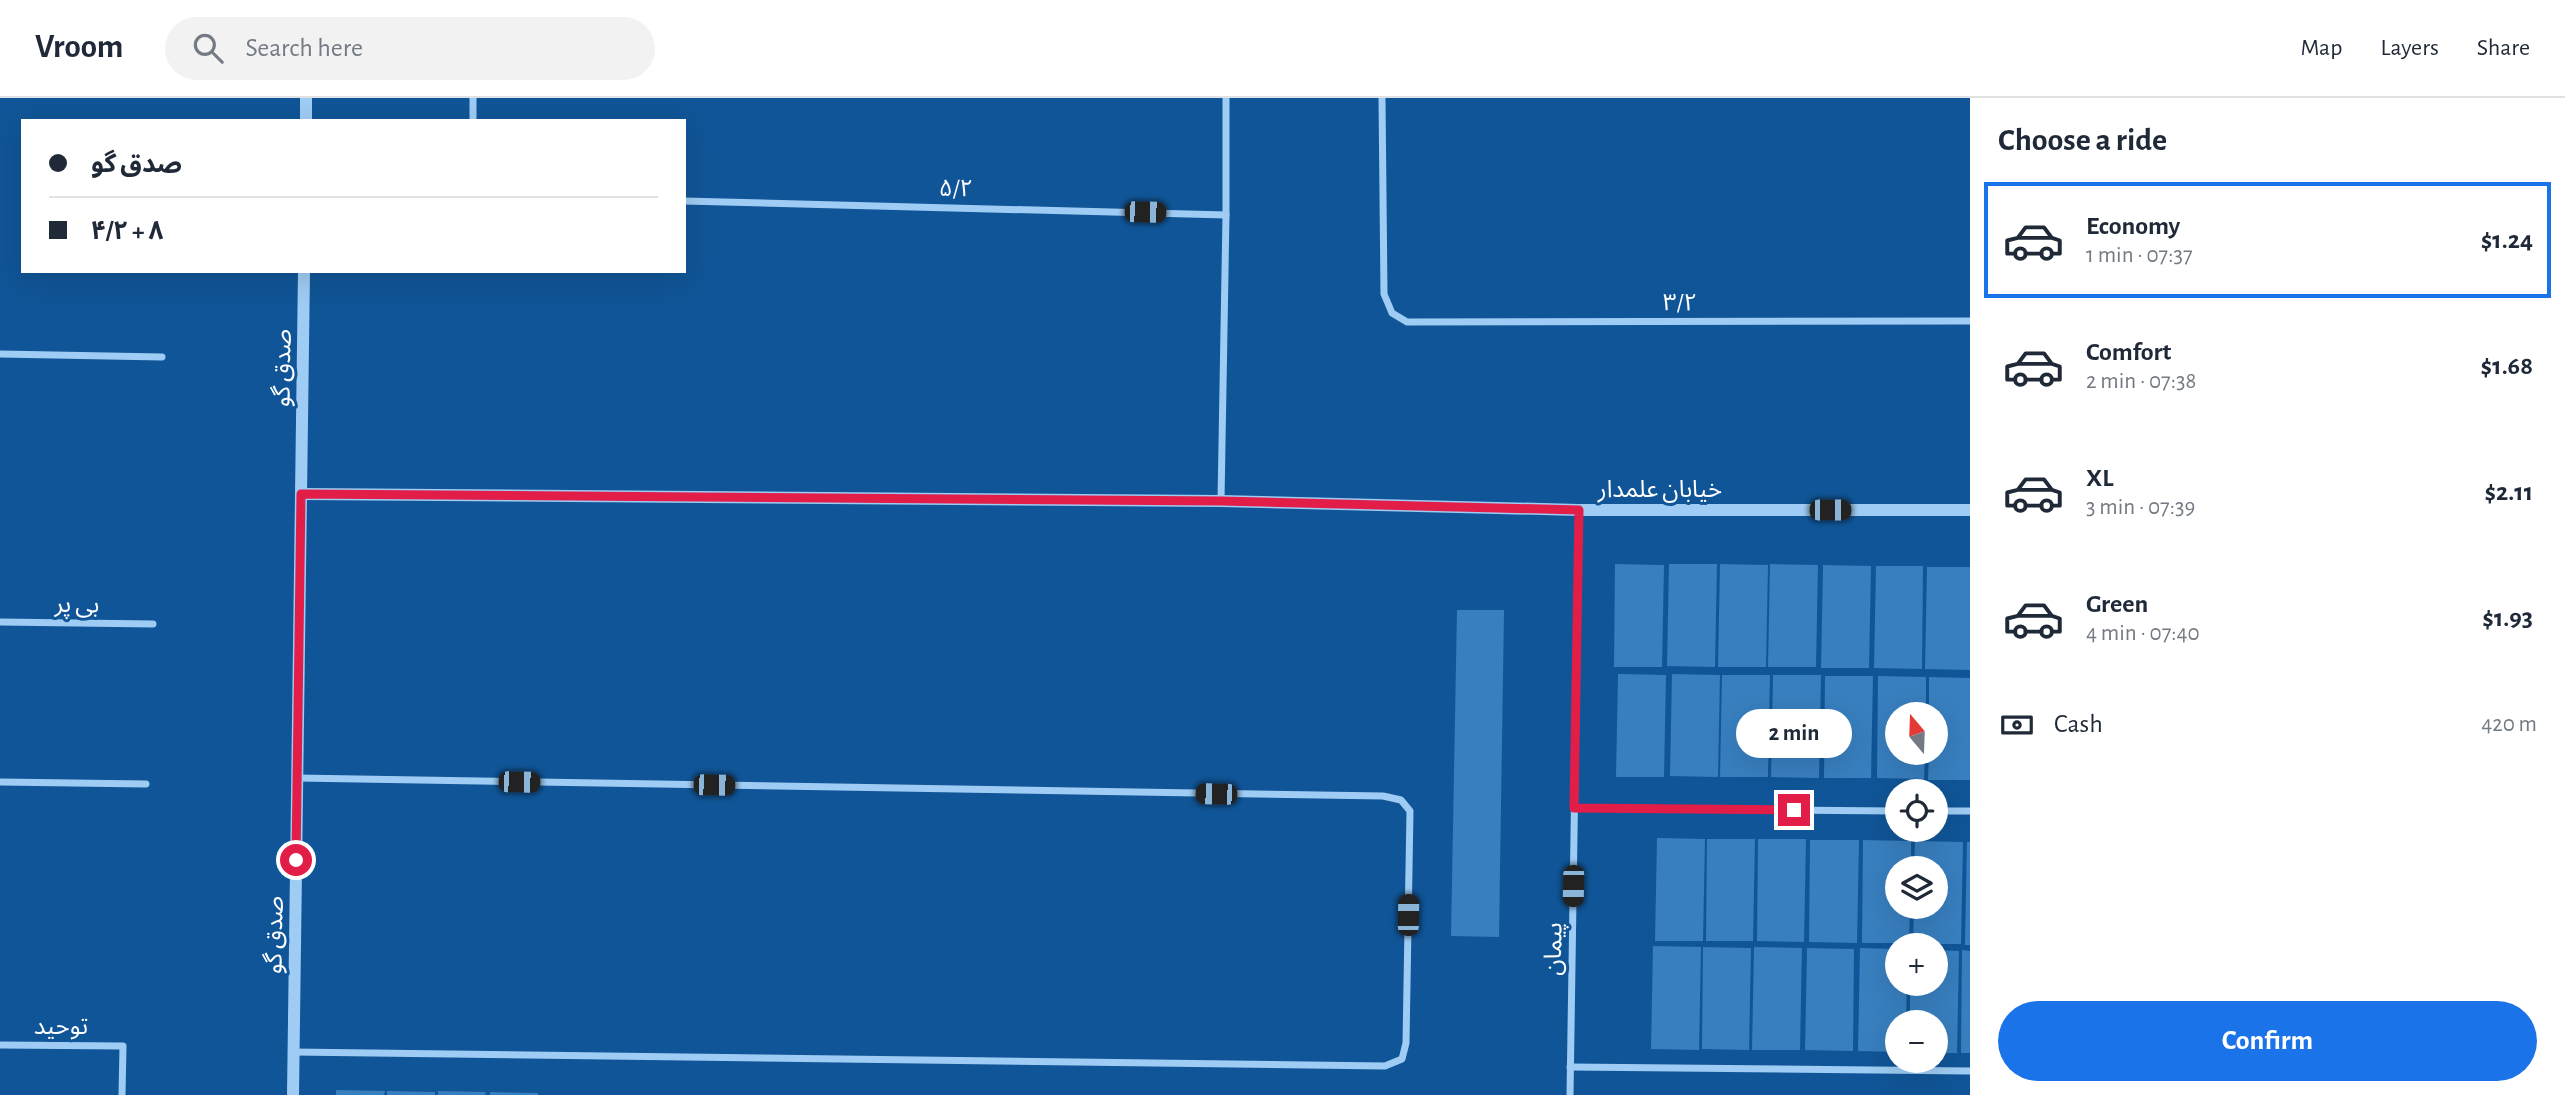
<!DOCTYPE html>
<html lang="en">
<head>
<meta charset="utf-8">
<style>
	:root { --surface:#fff; --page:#f2f2f3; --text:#1f2937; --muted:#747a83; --line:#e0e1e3; --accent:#1a73e8 }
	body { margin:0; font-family:"Alegreya Sans","Noto Sans Arabic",sans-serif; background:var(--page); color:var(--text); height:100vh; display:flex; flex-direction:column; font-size:26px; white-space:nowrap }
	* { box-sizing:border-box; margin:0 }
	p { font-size:23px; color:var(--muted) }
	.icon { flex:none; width:38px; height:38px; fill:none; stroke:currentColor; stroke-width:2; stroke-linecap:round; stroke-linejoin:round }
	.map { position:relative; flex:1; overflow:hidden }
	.sheet { display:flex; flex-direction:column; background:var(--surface); width:595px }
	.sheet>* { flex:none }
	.hud { position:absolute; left:21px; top:21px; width:665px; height:154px; border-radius:0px; box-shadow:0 7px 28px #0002; display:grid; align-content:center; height:154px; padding:0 28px; background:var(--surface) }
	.needle { width:46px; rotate:341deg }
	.controls { position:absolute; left:1885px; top:604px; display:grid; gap:14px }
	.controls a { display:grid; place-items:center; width:63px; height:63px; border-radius:50%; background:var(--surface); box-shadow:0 7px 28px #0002; font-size:35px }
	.end { position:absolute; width:32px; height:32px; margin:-16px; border:9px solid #e11d48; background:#fff; box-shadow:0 0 0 4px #fff }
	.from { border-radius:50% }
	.bubble { position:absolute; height:49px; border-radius:24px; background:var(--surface); box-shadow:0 7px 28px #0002; font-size:23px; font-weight:700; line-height:49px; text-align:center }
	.car { position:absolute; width:21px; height:42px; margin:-21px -10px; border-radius:9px; box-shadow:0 0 5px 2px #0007; background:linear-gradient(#222 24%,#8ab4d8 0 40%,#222 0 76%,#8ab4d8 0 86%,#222 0) }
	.hud b { display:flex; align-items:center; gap:24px; height:66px; font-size:26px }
	.hud b+b { border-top:2px solid var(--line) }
	.hud i { width:18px; height:18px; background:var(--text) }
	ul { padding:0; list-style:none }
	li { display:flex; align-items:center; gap:21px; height:116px; margin:0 14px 10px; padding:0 14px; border:4px solid transparent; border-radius:0px }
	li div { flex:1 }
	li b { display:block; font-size:26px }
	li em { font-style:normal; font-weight:700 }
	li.active { border-color:var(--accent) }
	li>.icon { width:63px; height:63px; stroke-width:1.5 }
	h2 { padding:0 28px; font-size:32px; line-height:84px }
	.pay { display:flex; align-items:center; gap:18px; height:77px; padding:0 28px; font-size:26px }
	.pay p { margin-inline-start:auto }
	.action { display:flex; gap:14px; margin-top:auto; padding:14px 28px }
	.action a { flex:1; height:80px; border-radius:42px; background:var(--accent); color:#fff; font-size:28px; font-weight:700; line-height:80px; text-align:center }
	header { display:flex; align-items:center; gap:42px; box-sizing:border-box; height:98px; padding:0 35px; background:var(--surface); border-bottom:2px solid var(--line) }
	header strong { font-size:33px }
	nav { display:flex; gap:38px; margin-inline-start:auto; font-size:24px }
	.search { width:490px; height:63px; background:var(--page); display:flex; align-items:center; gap:18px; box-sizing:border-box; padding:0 24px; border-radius:38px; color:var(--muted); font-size:26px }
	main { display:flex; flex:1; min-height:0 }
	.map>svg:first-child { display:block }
</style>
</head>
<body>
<header>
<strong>Vroom</strong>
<div class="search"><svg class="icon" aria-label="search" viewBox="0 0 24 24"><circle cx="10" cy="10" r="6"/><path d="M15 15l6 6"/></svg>Search here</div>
<nav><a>Map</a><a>Layers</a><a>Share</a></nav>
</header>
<main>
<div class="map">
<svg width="1970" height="997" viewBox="0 0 1970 997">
	<rect width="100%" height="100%" fill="#105597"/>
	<g fill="#387fbf">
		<polygon points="1615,466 1664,467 1662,569 1614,569"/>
		<polygon points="1669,466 1717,466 1715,569 1667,568"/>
		<polygon points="1720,466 1768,467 1766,569 1718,569"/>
		<polygon points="1770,466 1818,467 1816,569 1768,569"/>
		<polygon points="1823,467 1871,468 1869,570 1821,570"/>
		<polygon points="1876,468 1923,468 1922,571 1874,570"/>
		<polygon points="1927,469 1970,469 1970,572 1925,571"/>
		<polygon points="1457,512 1504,512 1499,839 1451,838"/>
		<polygon points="1618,576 1666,577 1664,679 1616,679"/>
		<polygon points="1672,576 1720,577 1718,679 1670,678"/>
		<polygon points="1722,577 1770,577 1768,679 1720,679"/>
		<polygon points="1773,577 1821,577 1819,680 1771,679"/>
		<polygon points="1825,578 1873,578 1871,680 1824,680"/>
		<polygon points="1878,578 1926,579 1926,616 1897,616 1897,654 1925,654 1924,681 1877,680"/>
		<polygon points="1929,579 1970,580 1970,682 1928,682 1929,654 1936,654 1936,616 1929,616"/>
		<polygon points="1657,740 1705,741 1703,843 1655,843"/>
		<polygon points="1707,741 1755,741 1753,843 1706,843"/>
		<polygon points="1758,741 1806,741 1804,844 1757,843"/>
		<polygon points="1810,742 1859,742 1857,845 1809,844"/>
		<polygon points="1863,742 1911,743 1911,770 1897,770 1897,808 1910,808 1909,845 1862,845"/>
		<polygon points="1915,743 1963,744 1961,846 1913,846 1914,808 1936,808 1936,770 1914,770"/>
		<polygon points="1967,744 1970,744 1970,847 1965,847"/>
		<polygon points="1653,848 1701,849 1699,952 1651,951"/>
		<polygon points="1703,849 1751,850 1749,952 1702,951"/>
		<polygon points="1754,849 1802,850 1800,952 1752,952"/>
		<polygon points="1807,850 1854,851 1853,953 1805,952"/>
		<polygon points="1860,850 1897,851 1897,886 1907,886 1906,924 1897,924 1897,954 1858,953"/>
		<polygon points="1936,852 1959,853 1957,955 1936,955 1936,924 1910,924 1910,886 1936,886"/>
		<polygon points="1962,852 1970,853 1970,955 1961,955"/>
		<polygon points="336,992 385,993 384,997 336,997"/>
		<polygon points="387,993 435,994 435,997 387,997"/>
		<polygon points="438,993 486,994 485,997 438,997"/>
		<polygon points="490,994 538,995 538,997 490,997"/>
	</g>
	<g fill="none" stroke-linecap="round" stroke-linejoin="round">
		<g stroke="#9fccf4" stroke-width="7">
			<polyline points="1382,0 1384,196 1392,215 1407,224 1970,223"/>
			<polyline points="473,23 473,0"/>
			<polyline points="684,103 1226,117"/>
			<polyline points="0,256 162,259"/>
			<polyline points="1221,403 1226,117 1226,0"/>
			<polyline points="0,524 153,526"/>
			<polyline points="0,684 146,686"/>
			<polyline points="1574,710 1897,713"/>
			<polyline points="1936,713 1970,713"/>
			<polyline points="0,947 123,948 122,997"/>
			<polyline points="293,954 1385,968 1402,961 1406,945 1410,713 1401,702 1383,698 297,680"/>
			<polyline points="1570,969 1970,973"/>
			<polyline points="1570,997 1579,412"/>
		</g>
		<g stroke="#9fccf4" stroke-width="12">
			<polyline points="306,23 306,0"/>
			<polyline points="301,396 1221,403 1579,412 1970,412"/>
			<polyline points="293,997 304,173"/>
		</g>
	</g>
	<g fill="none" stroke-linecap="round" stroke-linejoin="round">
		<polyline stroke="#e11d48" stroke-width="9" points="296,762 301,396 1221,403 1579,412 1574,710 1794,712"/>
	</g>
	<g text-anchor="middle" stroke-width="6" stroke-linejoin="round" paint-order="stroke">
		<g font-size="24" fill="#fff" stroke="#105597">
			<text transform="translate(956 90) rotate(1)" y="8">۵/۲</text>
			<text x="1680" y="212">۳/۲</text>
			<text transform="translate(282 270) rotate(-89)" y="8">صدق گو</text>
			<text x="1660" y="399">خیابان علمدار</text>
			<text transform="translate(77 506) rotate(1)" y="8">بی پر</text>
			<text transform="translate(274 837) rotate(-89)" y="8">صدق گو</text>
			<text transform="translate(1553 851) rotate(-89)" y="8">پیمان</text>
			<text x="61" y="936">توحید</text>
		</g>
	</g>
</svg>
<div class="controls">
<a><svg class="needle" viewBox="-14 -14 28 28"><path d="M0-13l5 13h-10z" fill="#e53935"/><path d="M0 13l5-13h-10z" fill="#747a83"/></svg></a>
<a><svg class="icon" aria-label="locate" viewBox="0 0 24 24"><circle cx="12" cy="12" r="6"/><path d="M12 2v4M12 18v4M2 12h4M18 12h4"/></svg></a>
<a><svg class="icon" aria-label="layers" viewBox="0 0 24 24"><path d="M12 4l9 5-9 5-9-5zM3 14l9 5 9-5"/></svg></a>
<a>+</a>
<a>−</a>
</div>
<i class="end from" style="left:296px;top:762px"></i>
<i class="end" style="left:1794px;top:712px"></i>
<div class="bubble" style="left:1736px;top:611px;width:116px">2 min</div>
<i class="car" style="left:1145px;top:114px;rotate:91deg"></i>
<i class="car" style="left:1830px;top:412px;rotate:90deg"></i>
<i class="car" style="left:519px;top:684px;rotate:91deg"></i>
<i class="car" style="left:714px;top:687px;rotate:91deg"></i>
<i class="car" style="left:1216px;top:696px;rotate:271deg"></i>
<i class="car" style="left:1573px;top:788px;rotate:181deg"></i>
<i class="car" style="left:1408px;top:817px;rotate:1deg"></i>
<div class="hud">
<b><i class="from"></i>صدق گو</b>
<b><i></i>۴/۲ + ۸</b>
</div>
</div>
<section class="sheet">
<h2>Choose a ride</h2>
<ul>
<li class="active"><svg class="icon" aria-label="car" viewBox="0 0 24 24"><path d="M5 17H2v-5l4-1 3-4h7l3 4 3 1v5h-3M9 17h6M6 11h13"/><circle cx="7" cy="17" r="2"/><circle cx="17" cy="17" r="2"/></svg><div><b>Economy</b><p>1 min · 07:37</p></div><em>$1.24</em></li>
<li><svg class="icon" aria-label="car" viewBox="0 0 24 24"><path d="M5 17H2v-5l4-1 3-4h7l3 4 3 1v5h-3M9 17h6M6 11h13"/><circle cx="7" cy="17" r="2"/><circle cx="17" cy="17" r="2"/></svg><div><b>Comfort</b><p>2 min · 07:38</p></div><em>$1.68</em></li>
<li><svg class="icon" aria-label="car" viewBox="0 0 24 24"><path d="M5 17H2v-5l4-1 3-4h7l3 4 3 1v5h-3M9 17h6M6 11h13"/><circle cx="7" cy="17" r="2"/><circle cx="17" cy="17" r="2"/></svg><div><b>XL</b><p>3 min · 07:39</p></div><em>$2.11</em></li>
<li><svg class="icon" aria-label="car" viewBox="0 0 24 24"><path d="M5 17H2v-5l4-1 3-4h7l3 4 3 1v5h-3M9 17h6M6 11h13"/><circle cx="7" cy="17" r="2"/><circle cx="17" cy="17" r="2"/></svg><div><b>Green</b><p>4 min · 07:40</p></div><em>$1.93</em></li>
</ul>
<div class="pay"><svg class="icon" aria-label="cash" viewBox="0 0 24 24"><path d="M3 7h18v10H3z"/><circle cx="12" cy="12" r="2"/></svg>Cash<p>420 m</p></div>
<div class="action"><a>Confirm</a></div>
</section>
</main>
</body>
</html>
